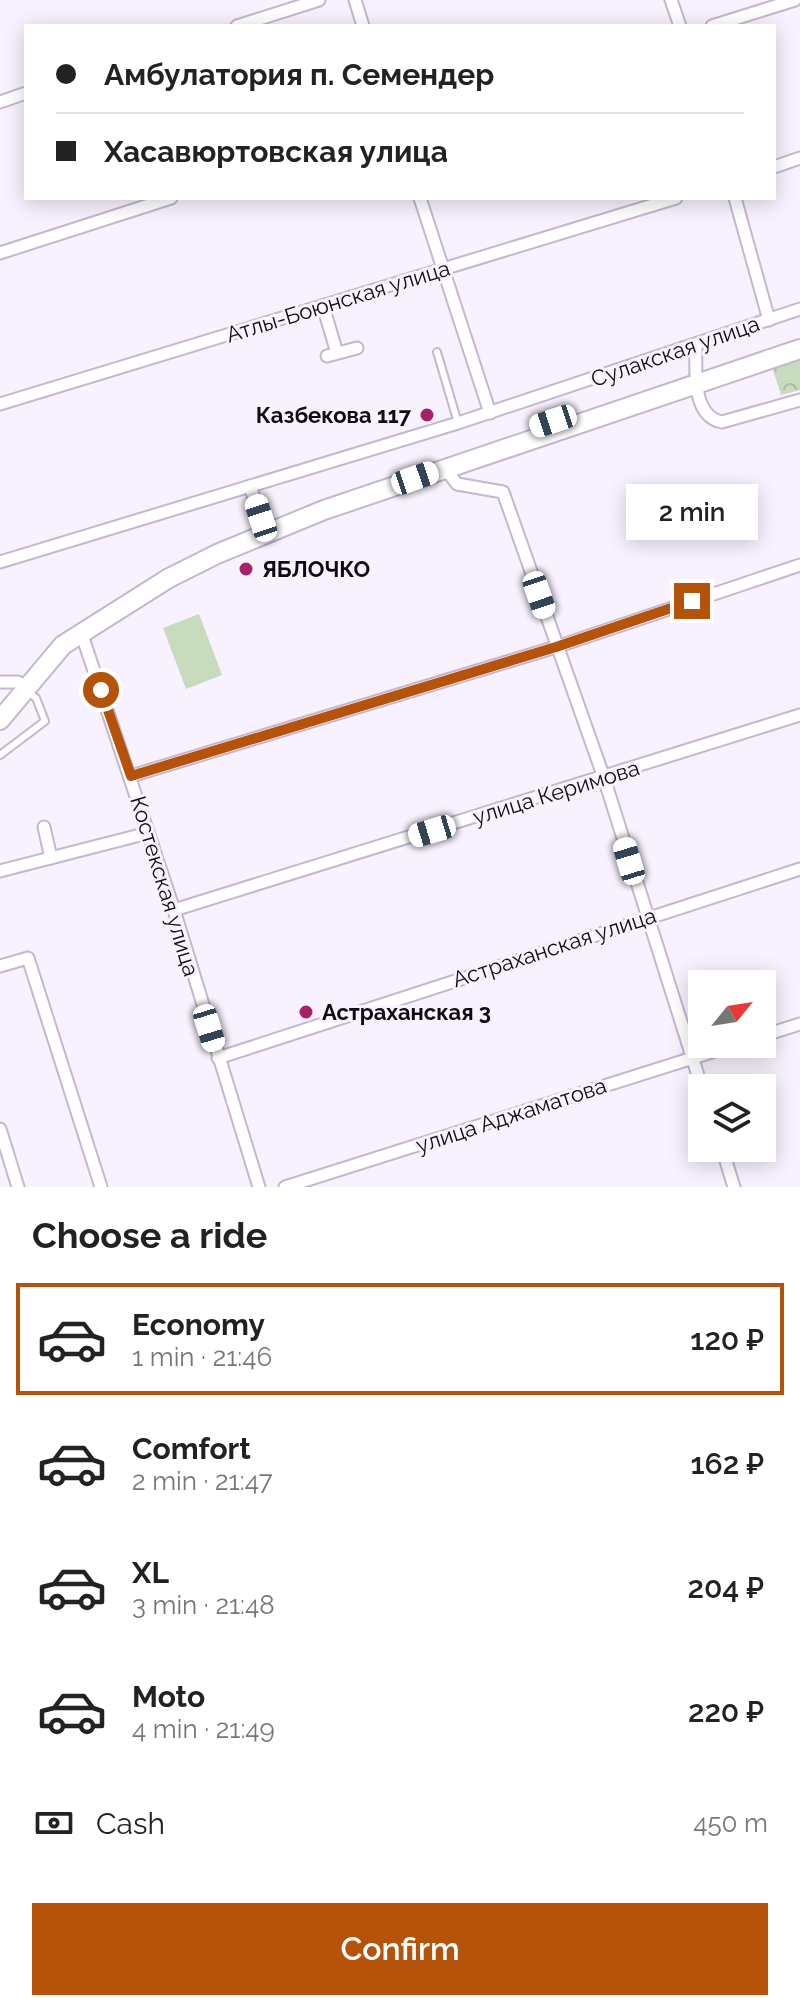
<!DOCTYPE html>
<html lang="en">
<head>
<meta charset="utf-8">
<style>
	:root { --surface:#fff; --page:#f2f2f2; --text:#222; --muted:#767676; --line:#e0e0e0; --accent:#b45309 }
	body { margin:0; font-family:Raleway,sans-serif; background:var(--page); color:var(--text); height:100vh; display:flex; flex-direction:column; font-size:30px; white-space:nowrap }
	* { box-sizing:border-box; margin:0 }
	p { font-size:26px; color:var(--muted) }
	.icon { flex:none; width:44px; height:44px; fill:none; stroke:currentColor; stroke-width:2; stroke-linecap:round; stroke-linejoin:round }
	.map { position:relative; height:1187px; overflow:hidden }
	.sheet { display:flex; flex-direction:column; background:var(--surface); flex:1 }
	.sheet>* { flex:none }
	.top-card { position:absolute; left:24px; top:24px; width:752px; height:176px; border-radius:0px; box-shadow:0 4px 20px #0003; display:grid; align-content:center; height:176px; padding:0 32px; background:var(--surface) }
	.needle { width:52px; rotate:60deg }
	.tools { position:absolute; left:688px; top:970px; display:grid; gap:16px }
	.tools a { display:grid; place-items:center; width:88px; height:88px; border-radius:0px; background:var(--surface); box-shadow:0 4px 20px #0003; font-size:40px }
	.end { position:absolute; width:36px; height:36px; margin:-18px; border:10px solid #b45309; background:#fff; box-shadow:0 0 0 4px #fff }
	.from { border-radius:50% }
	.bubble { position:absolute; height:56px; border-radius:0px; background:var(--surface); box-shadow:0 4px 20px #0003; font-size:26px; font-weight:600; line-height:56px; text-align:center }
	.car { position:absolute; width:24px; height:48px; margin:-24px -12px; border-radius:10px; box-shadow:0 0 6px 2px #0007; background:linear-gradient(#fff 24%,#345 0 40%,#fff 0 76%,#345 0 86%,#fff 0) }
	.top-card b { display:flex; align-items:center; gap:28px; height:76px; font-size:30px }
	.top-card b+b { border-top:2px solid var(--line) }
	.top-card i { width:20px; height:20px; background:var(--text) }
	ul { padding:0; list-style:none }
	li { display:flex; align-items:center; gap:24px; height:112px; margin:0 16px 12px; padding:0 16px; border:4px solid transparent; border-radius:0px }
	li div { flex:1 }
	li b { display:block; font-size:30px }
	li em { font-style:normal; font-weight:600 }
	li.current { border-color:var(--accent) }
	li>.icon { width:72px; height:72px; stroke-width:1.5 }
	h2 { padding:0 32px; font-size:36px; line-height:96px }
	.pay { display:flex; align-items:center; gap:20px; height:88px; padding:0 32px; font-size:30px }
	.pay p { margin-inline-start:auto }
	.primary-button { display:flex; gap:16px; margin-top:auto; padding:16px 32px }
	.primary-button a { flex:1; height:92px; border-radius:0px; background:var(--accent); color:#fff; font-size:32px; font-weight:600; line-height:92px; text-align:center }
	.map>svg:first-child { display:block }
</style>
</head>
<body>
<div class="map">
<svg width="800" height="1187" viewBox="0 0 800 1187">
	<defs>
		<pattern id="park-crowns" width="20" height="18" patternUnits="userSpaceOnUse" patternTransform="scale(2)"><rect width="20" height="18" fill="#c8dbbe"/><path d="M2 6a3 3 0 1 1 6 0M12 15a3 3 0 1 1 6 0" fill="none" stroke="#abbba2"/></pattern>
	</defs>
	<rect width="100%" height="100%" fill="#f8f2fe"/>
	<polygon fill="#c8dbbe" points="199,614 222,675 186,689 163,628"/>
	<polygon fill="url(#park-crowns)" points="800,358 800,390 781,395 772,367"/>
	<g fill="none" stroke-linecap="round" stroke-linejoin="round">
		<g stroke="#c5b6d2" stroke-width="10">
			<g id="service">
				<polyline points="437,352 458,423"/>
				<polyline points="0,755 45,721 36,698 27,691"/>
			</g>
		</g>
		<g stroke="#c5b6d2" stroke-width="15">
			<g id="minor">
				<polyline points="355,0 363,26"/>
				<polyline points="671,0 680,26"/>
				<polyline points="237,26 319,0"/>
				<polyline points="712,26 795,0"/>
				<polyline points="0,102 26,93"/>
				<polyline points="774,167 800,158"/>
				<polyline points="420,198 490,413"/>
				<polyline points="735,198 769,320"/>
				<polyline points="0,253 171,198"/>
				<polyline points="323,306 337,353"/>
				<path d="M696 344C696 369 691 416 722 422L800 400"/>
				<polyline points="327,356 357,348"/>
				<polyline points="0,404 676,198"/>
				<polyline points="445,468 457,484 503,492 604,778 702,1088"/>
				<polyline points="250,486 261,518"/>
				<polyline points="0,562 458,423 800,309"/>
				<polyline points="81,632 174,910 259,1187"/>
				<polyline points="0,682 18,682 24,688"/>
				<polyline points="131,776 556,647 800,565"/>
				<polyline points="44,827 51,858"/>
				<polyline points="0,871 148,833"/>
				<polyline points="174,910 800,715"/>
				<polyline points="0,966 28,958 101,1187"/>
				<polyline points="762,1036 800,1024"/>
				<polyline points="218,1058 800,869"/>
				<polyline points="0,1129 18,1187"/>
				<polyline points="722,1148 734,1187"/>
				<polyline points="285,1187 737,1044"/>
			</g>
		</g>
		<g stroke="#c5b6d2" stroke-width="22">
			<polyline id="trunk" points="0,720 63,645 169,578 217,554 324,510 800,349"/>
		</g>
		<use href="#service" stroke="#fff" stroke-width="6"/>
		<use href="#minor" stroke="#fff" stroke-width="11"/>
		<use href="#trunk" stroke="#fff" stroke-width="18"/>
	</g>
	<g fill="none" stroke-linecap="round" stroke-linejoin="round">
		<polyline stroke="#b45309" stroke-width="10" points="101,690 131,776 556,647 692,601"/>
	</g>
	<g fill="#a81f66" stroke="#f8f2fe" stroke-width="3">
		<circle cx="427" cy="415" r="8"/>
		<circle cx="246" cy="569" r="8"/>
		<circle cx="306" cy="1012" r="8"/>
	</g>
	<g text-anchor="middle" stroke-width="6" stroke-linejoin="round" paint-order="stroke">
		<g font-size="22" fill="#0f0a14" stroke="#f8f2fe">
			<text transform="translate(338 301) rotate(-17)" y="8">Атлы-Боюнская улица</text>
			<text transform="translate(675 351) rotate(-19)" y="8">Сулакская улица</text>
			<text transform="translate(556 792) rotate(-17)" y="8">улица Керимова</text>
			<text transform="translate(165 886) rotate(73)" y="8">Костекская улица</text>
			<text transform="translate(554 947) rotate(-18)" y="8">Астраханская улица</text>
			<text transform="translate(511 1115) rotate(-18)" y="8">улица Аджаматова</text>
		</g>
		<g font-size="22" font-weight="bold" fill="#0f0a14" stroke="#f8f2fe" text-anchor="start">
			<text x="411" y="423" text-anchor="end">Казбекова 117</text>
			<text x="262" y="577">ЯБЛОЧКО</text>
			<text x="322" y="1020">Астраханская 3</text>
		</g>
	</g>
</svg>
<div class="tools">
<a><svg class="needle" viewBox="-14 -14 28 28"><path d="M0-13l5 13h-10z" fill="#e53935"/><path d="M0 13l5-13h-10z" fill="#767676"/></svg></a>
<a><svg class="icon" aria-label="layers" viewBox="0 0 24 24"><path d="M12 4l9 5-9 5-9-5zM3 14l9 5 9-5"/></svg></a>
</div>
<i class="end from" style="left:101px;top:690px"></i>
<i class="end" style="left:692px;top:601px"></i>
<div class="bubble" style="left:626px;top:484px;width:132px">2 min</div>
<i class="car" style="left:553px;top:421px;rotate:252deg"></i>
<i class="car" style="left:415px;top:478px;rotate:71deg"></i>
<i class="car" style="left:261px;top:518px;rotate:342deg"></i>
<i class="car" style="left:539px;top:595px;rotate:161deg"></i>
<i class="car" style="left:432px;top:831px;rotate:253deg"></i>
<i class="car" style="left:629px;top:861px;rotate:343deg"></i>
<i class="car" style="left:209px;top:1028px;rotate:163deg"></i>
<div class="top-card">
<b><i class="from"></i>Амбулатория п. Семендер</b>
<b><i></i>Хасавюртовская улица</b>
</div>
</div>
<section class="sheet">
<h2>Choose a ride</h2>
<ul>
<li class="current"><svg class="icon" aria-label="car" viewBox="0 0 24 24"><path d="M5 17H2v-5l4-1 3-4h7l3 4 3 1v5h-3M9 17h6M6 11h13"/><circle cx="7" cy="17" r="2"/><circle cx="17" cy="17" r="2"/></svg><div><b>Economy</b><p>1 min · 21:46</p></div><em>120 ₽</em></li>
<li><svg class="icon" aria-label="car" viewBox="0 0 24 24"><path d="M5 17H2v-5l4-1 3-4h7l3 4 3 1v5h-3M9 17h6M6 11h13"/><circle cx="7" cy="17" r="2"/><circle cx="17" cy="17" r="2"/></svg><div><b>Comfort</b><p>2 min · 21:47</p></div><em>162 ₽</em></li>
<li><svg class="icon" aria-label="car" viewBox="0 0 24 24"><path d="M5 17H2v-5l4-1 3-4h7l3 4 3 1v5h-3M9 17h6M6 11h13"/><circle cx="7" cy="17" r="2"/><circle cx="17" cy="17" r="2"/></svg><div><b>XL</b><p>3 min · 21:48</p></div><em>204 ₽</em></li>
<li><svg class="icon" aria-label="car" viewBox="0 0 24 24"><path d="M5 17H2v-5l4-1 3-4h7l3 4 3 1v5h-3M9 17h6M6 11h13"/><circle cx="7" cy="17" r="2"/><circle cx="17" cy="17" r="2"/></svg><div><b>Moto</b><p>4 min · 21:49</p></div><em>220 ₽</em></li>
</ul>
<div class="pay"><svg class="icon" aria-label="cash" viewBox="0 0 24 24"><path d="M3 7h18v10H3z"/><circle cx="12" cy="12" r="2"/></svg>Cash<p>450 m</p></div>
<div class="primary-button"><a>Confirm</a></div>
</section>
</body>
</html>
